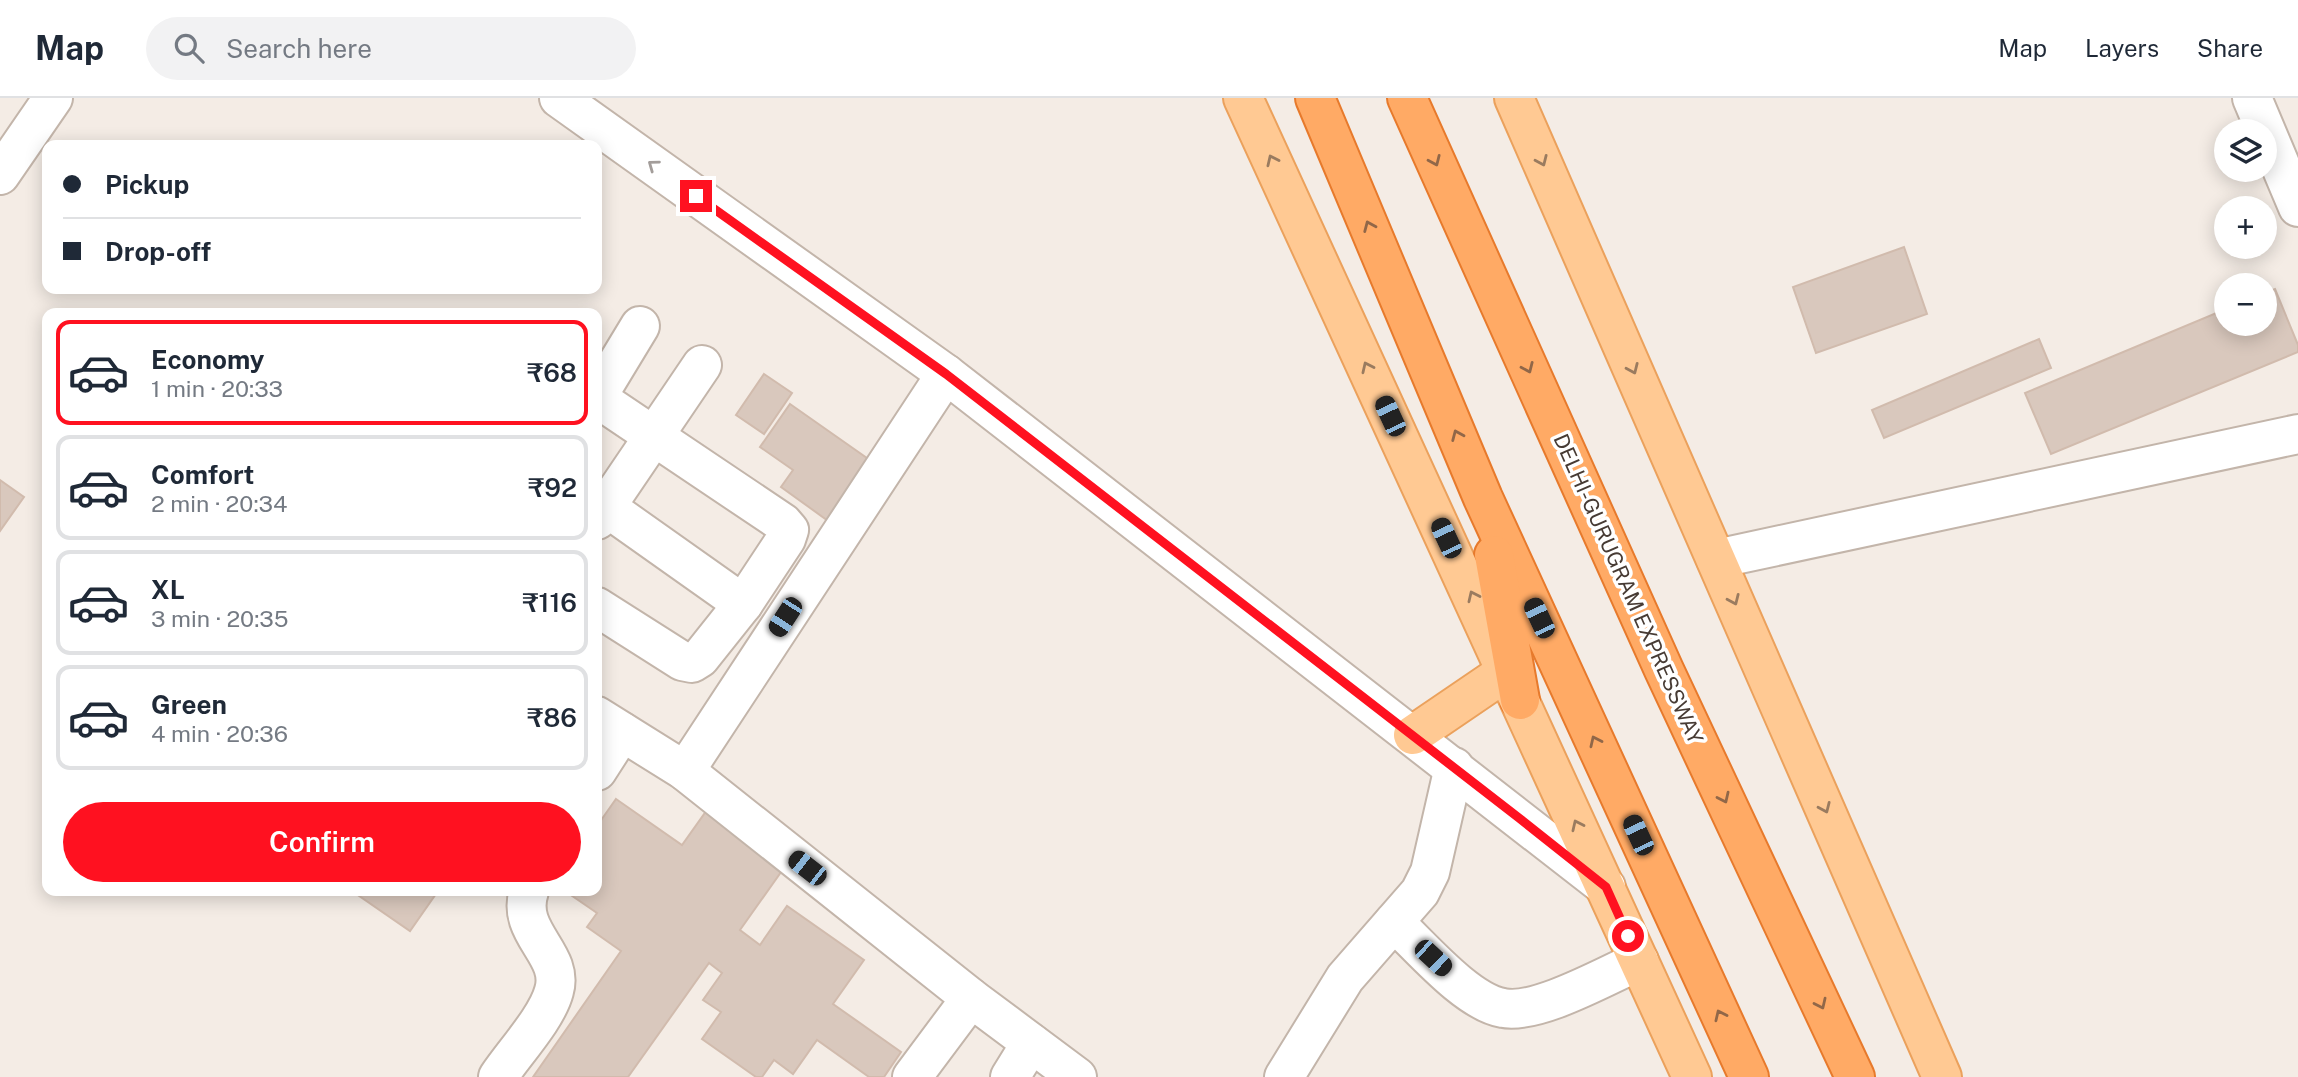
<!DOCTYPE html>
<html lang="en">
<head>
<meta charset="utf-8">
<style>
	:root { --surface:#fff; --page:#f2f2f3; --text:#1f2937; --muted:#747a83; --line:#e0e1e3; --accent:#ff1120 }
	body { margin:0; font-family:"Public Sans",sans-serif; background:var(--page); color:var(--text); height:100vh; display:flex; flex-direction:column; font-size:26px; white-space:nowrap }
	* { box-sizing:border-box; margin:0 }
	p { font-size:23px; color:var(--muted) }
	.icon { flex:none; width:38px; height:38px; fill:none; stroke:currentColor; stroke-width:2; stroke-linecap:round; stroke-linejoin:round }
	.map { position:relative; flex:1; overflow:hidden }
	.side { position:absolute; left:42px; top:210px; width:560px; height:588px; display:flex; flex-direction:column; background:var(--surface); border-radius:14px; box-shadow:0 4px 18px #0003 }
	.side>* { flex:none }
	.guide { position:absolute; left:42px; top:42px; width:560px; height:154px; border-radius:14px; box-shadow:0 4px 18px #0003; display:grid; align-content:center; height:154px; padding:0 21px; background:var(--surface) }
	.controls { position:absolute; left:2214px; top:21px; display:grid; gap:14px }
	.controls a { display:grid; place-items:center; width:63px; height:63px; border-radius:50%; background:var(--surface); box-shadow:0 4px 18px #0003; font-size:35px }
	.end { position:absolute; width:32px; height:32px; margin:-16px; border:9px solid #ff1120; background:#fff; box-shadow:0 0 0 4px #fff }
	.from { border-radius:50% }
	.car { position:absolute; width:21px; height:42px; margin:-21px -10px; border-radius:9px; box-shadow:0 0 5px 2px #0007; background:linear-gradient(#222 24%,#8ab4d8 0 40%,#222 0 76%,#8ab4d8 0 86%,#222 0) }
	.guide b { display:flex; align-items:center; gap:24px; height:66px; font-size:26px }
	.guide b+b { border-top:2px solid var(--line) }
	.guide i { width:18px; height:18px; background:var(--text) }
	ul { padding:12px 0 0; list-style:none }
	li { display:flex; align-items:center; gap:21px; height:105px; margin:0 14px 10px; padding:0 7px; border:4px solid var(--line); border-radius:14px }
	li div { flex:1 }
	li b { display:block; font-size:26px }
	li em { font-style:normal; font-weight:600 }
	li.current { border-color:var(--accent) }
	li>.icon { width:63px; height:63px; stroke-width:1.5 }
	.button { display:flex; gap:14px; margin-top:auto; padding:14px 21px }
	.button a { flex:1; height:80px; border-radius:42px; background:var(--accent); color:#fff; font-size:28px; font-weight:600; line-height:80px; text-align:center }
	header { display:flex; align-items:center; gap:42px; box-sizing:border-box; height:98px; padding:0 35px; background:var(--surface); border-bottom:2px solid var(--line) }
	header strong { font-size:33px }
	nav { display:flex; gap:38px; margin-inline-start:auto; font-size:24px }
	.search { width:490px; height:63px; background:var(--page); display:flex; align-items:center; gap:18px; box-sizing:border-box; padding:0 24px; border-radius:38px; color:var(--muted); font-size:26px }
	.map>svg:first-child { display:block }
</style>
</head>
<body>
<header>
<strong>Map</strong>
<div class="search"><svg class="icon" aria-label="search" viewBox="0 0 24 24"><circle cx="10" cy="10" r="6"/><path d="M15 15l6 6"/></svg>Search here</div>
<nav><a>Map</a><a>Layers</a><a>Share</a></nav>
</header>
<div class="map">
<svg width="2298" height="979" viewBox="0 0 2298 979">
	<rect width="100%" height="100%" fill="#f4ece5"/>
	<g fill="#d9c8bd" stroke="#d1bbad" stroke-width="2">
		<polygon points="1904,149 1927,216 1816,255 1793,189"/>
		<polygon points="2275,191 2298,247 2298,254 2051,356 2025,295 2226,211 2226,226 2264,226 2264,195"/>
		<polygon points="2039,241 2051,270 1884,340 1872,312"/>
		<polygon points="764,276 792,295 764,336 736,317"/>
		<polygon points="790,306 874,365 831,425 781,389 793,372 760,349"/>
		<polygon points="0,382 24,399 0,433"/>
		<polygon points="616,701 682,747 707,712 786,767 740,832 760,847 787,808 864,862 833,906 901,954 884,979 869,979 817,942 793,976 774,962 762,979 756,979 702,941 721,914 703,902 722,875 709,865 628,979 533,979 621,853 587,829 597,815 565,793 597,793 597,728"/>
		<polygon points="352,793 438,793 410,833"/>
	</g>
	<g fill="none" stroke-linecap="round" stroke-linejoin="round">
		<g stroke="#c3b5aa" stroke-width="42">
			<g id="minor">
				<polyline points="559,0 946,276 1606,789"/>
				<polyline points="2252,0 2298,109"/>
				<polyline points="0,77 53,0"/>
				<polyline points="597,299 640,228"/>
				<polyline points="597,300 783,425 789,432 786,441 743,506 700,560 692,565 682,563 597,509"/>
				<polyline points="606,409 743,506"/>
				<polyline points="597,422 702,267"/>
				<polyline points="1716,461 2298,336"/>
				<polyline points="597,618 685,673 971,900 1077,979"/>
				<polyline points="597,673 622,634"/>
				<polyline points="685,673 946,276"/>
				<path d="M1394 824C1421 849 1467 904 1503 910 1537 917 1607 877 1639 863"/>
				<path d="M498 979C514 955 547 920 554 893 565 856 515 835 529 793"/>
				<polyline points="912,979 971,900"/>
				<polyline points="1010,979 1031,945"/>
				<polyline points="1284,979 1345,880 1420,794 1430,774 1454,669"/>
			</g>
		</g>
		<g stroke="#eba15c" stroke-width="42">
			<g id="major">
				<polyline points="1243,0 1692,979"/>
				<polyline points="1514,0 1942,979"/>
				<polyline points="1413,637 1507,573"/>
			</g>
		</g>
		<g stroke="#e77a2c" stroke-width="42">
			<g id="highway">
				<polyline points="1315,0 1483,400 1749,979"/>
				<polyline points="1407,0 1664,572 1855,979"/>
				<polyline points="1494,457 1520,602"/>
			</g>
		</g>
		<use href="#minor" stroke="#fff" stroke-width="38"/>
		<use href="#major" stroke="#ffc993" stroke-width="38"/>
		<use href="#highway" stroke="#ffaa65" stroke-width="38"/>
	</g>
	<defs><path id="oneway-chevron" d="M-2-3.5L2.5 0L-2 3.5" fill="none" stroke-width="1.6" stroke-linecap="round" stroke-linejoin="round" transform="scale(1.75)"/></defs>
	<g stroke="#9a7b5f">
		<use href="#oneway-chevron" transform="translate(1272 62) rotate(-115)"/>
		<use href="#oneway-chevron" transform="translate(1542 63) rotate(66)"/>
		<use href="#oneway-chevron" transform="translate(1367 269) rotate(-115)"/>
		<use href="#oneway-chevron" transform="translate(1633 271) rotate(66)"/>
		<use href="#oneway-chevron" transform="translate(1473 498) rotate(-115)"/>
		<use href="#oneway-chevron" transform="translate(1734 502) rotate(66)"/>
		<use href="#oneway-chevron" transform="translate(1825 710) rotate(66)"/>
		<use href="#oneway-chevron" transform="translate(1577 727) rotate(-115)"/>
	</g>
	<g stroke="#916748">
		<use href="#oneway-chevron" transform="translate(1435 63) rotate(66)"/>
		<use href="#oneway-chevron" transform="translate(1369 128) rotate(-113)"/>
		<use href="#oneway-chevron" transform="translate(1528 270) rotate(66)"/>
		<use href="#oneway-chevron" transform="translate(1457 337) rotate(-113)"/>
		<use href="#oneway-chevron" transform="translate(1595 643) rotate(-115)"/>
		<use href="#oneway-chevron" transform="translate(1724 700) rotate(65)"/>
		<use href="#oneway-chevron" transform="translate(1821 906) rotate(65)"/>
		<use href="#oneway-chevron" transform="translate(1720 917) rotate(-115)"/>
	</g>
	<use stroke="#a39d9a" href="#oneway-chevron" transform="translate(653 67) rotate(-144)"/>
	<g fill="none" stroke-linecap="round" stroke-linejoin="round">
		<polyline stroke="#ff1120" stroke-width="9" points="696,98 946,276 1519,720 1606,789 1628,838"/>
	</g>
	<g text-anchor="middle" stroke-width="7" stroke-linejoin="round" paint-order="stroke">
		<g font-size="21" fill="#473b34" stroke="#fff">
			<text transform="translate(1628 491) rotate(66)" y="7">DELHI-GURUGRAM EXPRESSWAY</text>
		</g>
	</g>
</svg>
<div class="controls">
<a><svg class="icon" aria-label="layers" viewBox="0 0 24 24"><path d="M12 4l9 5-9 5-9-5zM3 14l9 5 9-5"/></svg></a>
<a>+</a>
<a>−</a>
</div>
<i class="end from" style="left:1628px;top:838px"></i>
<i class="end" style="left:696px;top:98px"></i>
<i class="car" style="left:1390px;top:318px;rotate:335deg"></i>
<i class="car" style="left:1446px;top:440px;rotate:335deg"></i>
<i class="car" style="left:785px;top:519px;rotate:213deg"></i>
<i class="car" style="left:1539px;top:520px;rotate:335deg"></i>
<i class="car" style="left:1638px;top:737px;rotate:335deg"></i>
<i class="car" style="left:807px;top:770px;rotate:308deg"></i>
<i class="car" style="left:1433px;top:860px;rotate:133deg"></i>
<div class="guide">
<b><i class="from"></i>Pickup</b>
<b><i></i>Drop-off</b>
</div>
<section class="side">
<ul>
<li class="current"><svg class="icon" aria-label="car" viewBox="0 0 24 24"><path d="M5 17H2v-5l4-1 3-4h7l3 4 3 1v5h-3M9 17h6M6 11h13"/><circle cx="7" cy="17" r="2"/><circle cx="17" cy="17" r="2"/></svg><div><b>Economy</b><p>1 min · 20:33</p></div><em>₹68</em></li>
<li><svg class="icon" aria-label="car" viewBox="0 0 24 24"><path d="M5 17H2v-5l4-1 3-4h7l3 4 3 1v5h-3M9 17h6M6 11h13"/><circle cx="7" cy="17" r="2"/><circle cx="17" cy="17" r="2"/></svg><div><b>Comfort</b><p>2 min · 20:34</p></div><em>₹92</em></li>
<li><svg class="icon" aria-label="car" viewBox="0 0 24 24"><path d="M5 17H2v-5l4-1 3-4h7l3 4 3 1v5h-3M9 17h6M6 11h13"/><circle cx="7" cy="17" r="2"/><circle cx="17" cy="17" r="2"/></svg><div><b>XL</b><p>3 min · 20:35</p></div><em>₹116</em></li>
<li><svg class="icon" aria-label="car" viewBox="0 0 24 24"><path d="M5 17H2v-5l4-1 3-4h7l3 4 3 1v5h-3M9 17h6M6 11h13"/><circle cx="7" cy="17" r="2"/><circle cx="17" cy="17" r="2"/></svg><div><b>Green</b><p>4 min · 20:36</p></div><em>₹86</em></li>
</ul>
<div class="button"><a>Confirm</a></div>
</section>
</div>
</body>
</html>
